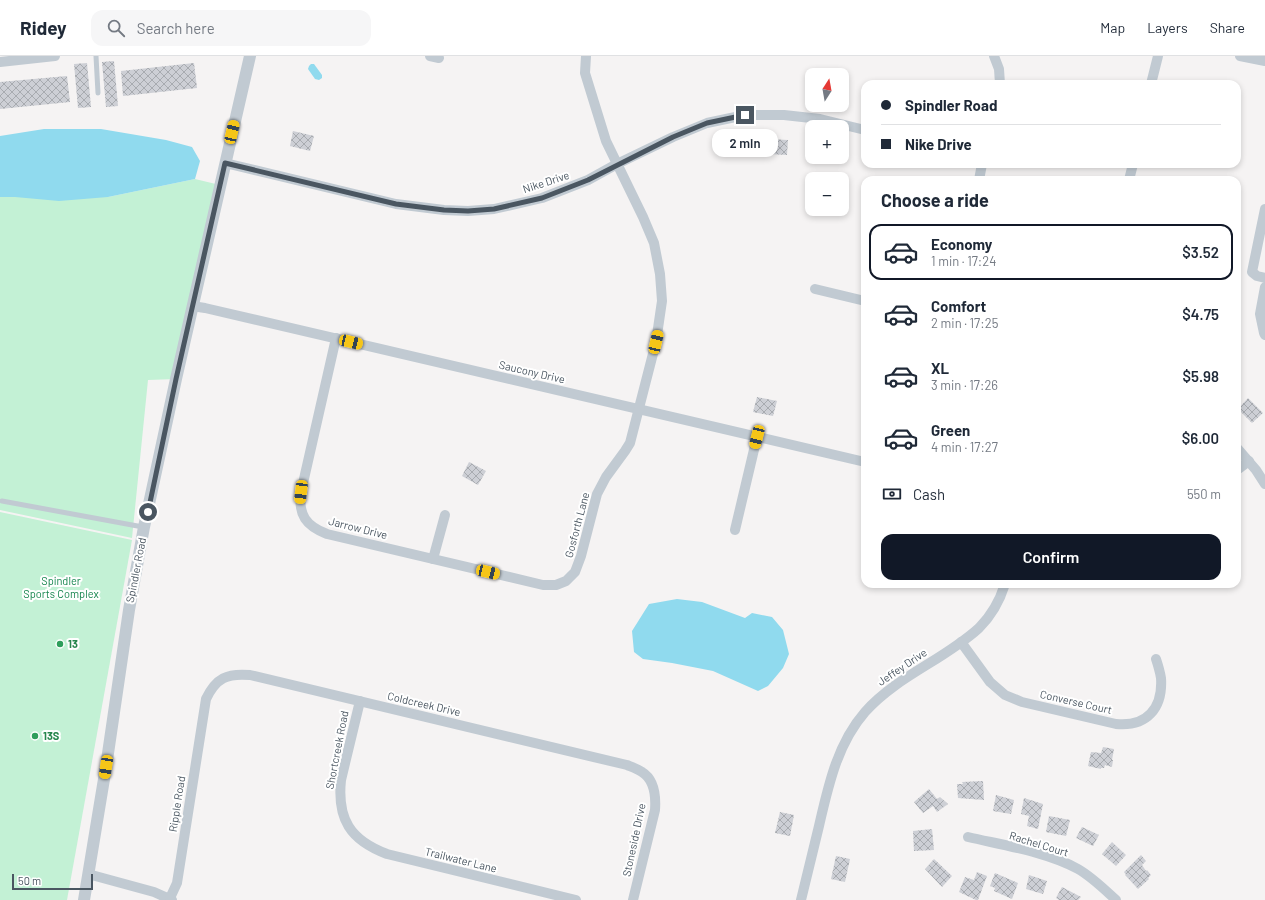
<!DOCTYPE html>
<html lang="en">
<head>
<meta charset="utf-8">
<style>
	:root { --surface:#fff; --page:#f6f6f7; --text:#1f2937; --muted:#747a83; --line:#e0e1e3; --accent:#111827 }
	body { margin:0; font-family:Barlow,sans-serif; background:var(--page); color:var(--text); height:100vh; display:flex; flex-direction:column; font-size:15px; white-space:nowrap }
	* { box-sizing:border-box; margin:0 }
	p { font-size:13px; color:var(--muted) }
	.icon { flex:none; width:22px; height:22px; fill:none; stroke:currentColor; stroke-width:2; stroke-linecap:round; stroke-linejoin:round }
	.map { position:relative; flex:1; overflow:hidden }
	.drawer { position:absolute; left:861px; top:120px; width:380px; height:412px; display:flex; flex-direction:column; background:var(--surface); border-radius:12px; box-shadow:0 2px 6px #0003 }
	.drawer>* { flex:none }
	.banner { position:absolute; left:861px; top:24px; width:380px; height:88px; border-radius:12px; box-shadow:0 2px 6px #0003; display:grid; align-content:center; height:88px; padding:0 20px; background:var(--surface) }
	.needle { width:26px; rotate:11deg }
	.tools { position:absolute; left:805px; top:12px; display:grid; gap:8px }
	.tools a { display:grid; place-items:center; width:44px; height:44px; border-radius:8px; background:var(--surface); box-shadow:0 2px 6px #0003; font-size:20px }
	.scale { position:absolute; left:12px; bottom:10px; width:81px; box-sizing:border-box; padding-left:4px; border:2px solid #4a5661; border-top:0; font-size:11px; line-height:14px; white-space:nowrap; color:#4a5661; -webkit-text-stroke:3px #fff; paint-order:stroke }
	.end { position:absolute; width:18px; height:18px; margin:-9px; border:5px solid #4a5661; background:#fff; box-shadow:0 0 0 2px #fff }
	.from { border-radius:50% }
	.bubble { position:absolute; height:28px; border-radius:12px; background:var(--surface); box-shadow:0 2px 6px #0003; font-size:13px; font-weight:600; line-height:28px; text-align:center }
	.car { position:absolute; width:12px; height:24px; margin:-12px -6px; border-radius:5px; box-shadow:0 0 3px 1px #0007; background:linear-gradient(#f5c518 24%,#345 0 40%,#f5c518 0 76%,#345 0 86%,#f5c518 0) }
	.banner b { display:flex; align-items:center; gap:14px; height:38px; font-size:15px }
	.banner b+b { border-top:1px solid var(--line) }
	.banner i { width:10px; height:10px; background:var(--text) }
	ul { padding:0; list-style:none }
	li { display:flex; align-items:center; gap:12px; height:56px; margin:0 8px 6px; padding:0 12px; border:2px solid transparent; border-radius:12px }
	li div { flex:1 }
	li b { display:block; font-size:15px }
	li em { font-style:normal; font-weight:600 }
	li.current { border-color:var(--accent) }
	li>.icon { width:36px; height:36px; stroke-width:1.5 }
	h2 { padding:0 20px; font-size:18px; line-height:48px }
	.pay { display:flex; align-items:center; gap:10px; height:44px; padding:0 20px; font-size:15px }
	.pay p { margin-inline-start:auto }
	.button { display:flex; gap:8px; margin-top:auto; padding:8px 20px }
	.button a { flex:1; height:46px; border-radius:12px; background:var(--accent); color:#fff; font-size:16px; font-weight:600; line-height:46px; text-align:center }
	header { display:flex; align-items:center; gap:24px; box-sizing:border-box; height:56px; padding:0 20px; background:var(--surface); border-bottom:1px solid var(--line) }
	header strong { font-size:19px }
	nav { display:flex; gap:22px; margin-inline-start:auto; font-size:14px }
	.search { width:280px; height:36px; background:var(--page); display:flex; align-items:center; gap:10px; box-sizing:border-box; padding:0 14px; border-radius:12px; color:var(--muted); font-size:15px }
	.map>svg:first-child { display:block }
</style>
</head>
<body>
<header>
<strong>Ridey</strong>
<div class="search"><svg class="icon" aria-label="search" viewBox="0 0 24 24"><circle cx="10" cy="10" r="6"/><path d="M15 15l6 6"/></svg>Search here</div>
<nav><a>Map</a><a>Layers</a><a>Share</a></nav>
</header>
<div class="map">
<svg width="1265" height="844" viewBox="0 0 1265 844">
	<defs>
		<pattern id="building-cross-hatch" width="8" height="8" patternUnits="userSpaceOnUse"><rect width="8" height="8" fill="#cdcfd5"/><path d="M0 0l8 8M0 8l8-8" fill="none" stroke="#a8abb0"/></pattern>
	</defs>
	<rect width="100%" height="100%" fill="#f5f3f3"/>
	<g fill="#c3f1d5">
		<polygon points="195,123 220,129 176,323 148,324 132,482 0,454 0,141 108,141"/>
		<polygon points="0,456 132,484 67,844 0,844"/>
	</g>
	<g fill="#90daee">
		<polygon points="311,8 314,8 322,19 322,22 319,24 315,23 308,13 309,10"/>
		<polygon points="44,73 101,73 166,84 192,91 200,105 195,123 108,141 59,145 15,141 0,141 0,80"/>
		<polygon points="677,543 702,546 745,562 752,557 772,561 783,574 789,598 783,612 768,630 758,635 713,615 672,607 643,603 634,596 632,575 649,548"/>
	</g>
	<g fill="url(#building-cross-hatch)">
		<polygon points="114,5 118,50 106,51 102,6"/>
		<polygon points="87,7 91,51 78,52 74,8"/>
		<polygon points="194,7 197,32 123,40 121,15"/>
		<polygon points="67,20 70,46 0,53 0,26"/>
		<polygon points="293,75 314,80 310,95 290,90"/>
		<polygon points="769,83 788,84 787,99 768,98"/>
		<polygon points="757,341 777,345 773,360 753,356"/>
		<polygon points="1248,342 1263,357 1252,367 1238,353"/>
		<polygon points="469,406 486,415 478,429 462,420"/>
		<polygon points="1103,691 1114,693 1112,704 1113,704 1112,711 1105,709 1104,712 1101,712 1101,713 1088,710 1091,696 1101,697"/>
		<polygon points="983,725 984,744 958,742 957,728 963,728 962,726"/>
		<polygon points="929,733 937,743 940,741 948,748 937,756 933,750 923,757 914,746"/>
		<polygon points="996,739 1014,744 1011,758 993,755"/>
		<polygon points="1024,742 1043,748 1038,773 1027,770 1029,760 1021,758"/>
		<polygon points="780,756 794,759 790,780 775,777"/>
		<polygon points="1049,760 1070,764 1066,780 1046,776"/>
		<polygon points="1082,771 1099,779 1093,790 1076,782"/>
		<polygon points="932,773 934,794 914,795 913,775"/>
		<polygon points="1112,786 1126,799 1116,810 1102,798"/>
		<polygon points="1141,799 1146,805 1142,809 1146,815 1147,814 1151,819 1148,822 1149,823 1138,833 1125,819 1126,819 1124,816"/>
		<polygon points="836,800 850,803 845,826 831,823"/>
		<polygon points="934,803 952,820 942,831 925,813"/>
		<polygon points="977,816 987,820 978,844 976,844 959,836 965,821 974,824"/>
		<polygon points="995,817 1018,827 1012,843 994,835 995,832 990,830"/>
		<polygon points="1029,819 1047,825 1043,838 1026,833"/>
		<polygon points="1062,831 1081,841 1078,844 1059,844 1056,842"/>
	</g>
	<g fill="none" stroke-linecap="round" stroke-linejoin="round">
		<g stroke="#c1cad2" stroke-width="5">
			<polyline points="96,0 98,37"/>
			<polyline points="2,445 143,471"/>
		</g>
		<g stroke="#c1cad2" stroke-width="10">
			<polyline points="430,0 439,2"/>
			<polyline points="994,0 999,13 1000,28"/>
			<polyline points="1240,0 1265,5"/>
			<polyline points="0,6 55,0"/>
			<polyline points="1151,28 1158,0"/>
			<polyline points="225,107 396,148 444,154 468,155 494,153 542,142 588,124 617,108 673,81 707,67 745,59 784,59 820,63 865,74"/>
			<polyline points="979,124 982,108"/>
			<polyline points="1129,124 1133,108"/>
			<polyline points="1265,153 1252,216 1257,220 1265,222"/>
			<polyline points="1265,231 1260,258 1264,277 1265,279"/>
			<polyline points="815,233 865,245"/>
			<polyline points="192,250 205,252 865,406"/>
			<path d="M336 282 301 436C298 459 306 470 327 478L543 529H556L566 525 575 516 581 500 597 438 606 421 625 395 630 387 656 286 662 245 660 218 654 187 643 161 606 85 585 17 586 0"/>
			<polyline points="1237,392 1256,414 1265,428"/>
			<polyline points="1237,414 1249,405"/>
			<polyline points="735,474 757,381"/>
			<polyline points="433,503 445,459"/>
			<path d="M961 586 990 626 1005 639 1022 646 1116 668C1147 671 1163 652 1161 622 1160 616 1158 609 1156 603"/>
			<path d="M360 645 341 724C337 763 350 784 387 798L576 844"/>
			<path d="M968 781C1002 789 1048 796 1078 813 1092 821 1104 833 1116 844"/>
			<polyline points="88,818 154,836 172,844"/>
			<path d="M170 842 177 827 206 643C216 622 227 617 250 619L627 709C632 711 638 713 642 716 655 724 656 740 655 754L633 844"/>
			<path d="M801 844C807 819 813 795 819 770 828 731 837 688 865 656 897 620 944 604 979 572 991 560 1000 544 1005 528"/>
		</g>
		<polyline stroke="#c1cad2" stroke-width="12" points="84,844 106,711 129,554 144,471 176,323 250,0"/>
	</g>
	<g fill="none" stroke-linecap="round" stroke-linejoin="round">
		<polyline stroke="#4a5661" stroke-width="5" points="148,456 176,323 225,107 396,148 444,154 468,155 494,153 542,142 588,124 673,81 707,67 745,59"/>
	</g>
	<g fill="#2e9e5b" stroke="#fff" stroke-width="1.5">
		<circle cx="60" cy="588" r="4"/>
		<circle cx="35" cy="680" r="4"/>
	</g>
	<g text-anchor="middle" stroke-width="4" stroke-linejoin="round" paint-order="stroke">
		<g font-size="11" fill="#4a5661" stroke="#fff">
			<text transform="translate(546 126) rotate(-18)" y="4">Nike Drive</text>
			<text transform="translate(532 316) rotate(13)" y="4">Saucony Drive</text>
			<text transform="translate(577 469) rotate(-75)" y="4">Gosforth Lane</text>
			<text transform="translate(358 472) rotate(14)" y="4">Jarrow Drive</text>
			<text transform="translate(136 514) rotate(-79)" y="4">Spindler Road</text>
			<text transform="translate(902 611) rotate(-34)" y="4">Jeffey Drive</text>
			<text transform="translate(1076 646) rotate(13)" y="4">Converse Court</text>
			<text transform="translate(424 648) rotate(13)" y="4">Coldcreek Drive</text>
			<text transform="translate(337 694) rotate(-79)" y="4">Shortcreek Road</text>
			<text transform="translate(177 748) rotate(-81)" y="4">Ripple Road</text>
			<text transform="translate(634 784) rotate(-78)" y="4">Stoneside Drive</text>
			<text transform="translate(1039 788) rotate(17)" y="4">Rachel Court</text>
			<text transform="translate(461 804) rotate(14)" y="4">Trailwater Lane</text>
		</g>
		<g font-size="11" fill="#17864f" stroke="#fff">
			<text x="61" y="529">Spindler<tspan x="61" dy="13">Sports Complex</tspan></text>
		</g>
		<g font-size="11" font-weight="bold" fill="#27864d" stroke="#fff" text-anchor="start">
			<text x="68" y="592">13</text>
			<text x="43" y="684">13S</text>
		</g>
	</g>
</svg>
<div class="tools">
<a><svg class="needle" viewBox="-14 -14 28 28"><path d="M0-13l5 13h-10z" fill="#e53935"/><path d="M0 13l5-13h-10z" fill="#747a83"/></svg></a>
<a>+</a>
<a>−</a>
</div>
<div class="scale">50 m</div>
<i class="end from" style="left:148px;top:456px"></i>
<i class="end" style="left:745px;top:59px"></i>
<div class="bubble" style="left:712px;top:73px;width:66px">2 min</div>
<i class="car" style="left:232px;top:76px;rotate:13deg"></i>
<i class="car" style="left:351px;top:286px;rotate:103deg"></i>
<i class="car" style="left:656px;top:286px;rotate:13deg"></i>
<i class="car" style="left:757px;top:381px;rotate:194deg"></i>
<i class="car" style="left:301px;top:436px;rotate:187deg"></i>
<i class="car" style="left:488px;top:516px;rotate:103deg"></i>
<i class="car" style="left:106px;top:711px;rotate:189deg"></i>
<div class="banner">
<b><i class="from"></i>Spindler Road</b>
<b><i></i>Nike Drive</b>
</div>
<section class="drawer">
<h2>Choose a ride</h2>
<ul>
<li class="current"><svg class="icon" aria-label="car" viewBox="0 0 24 24"><path d="M5 17H2v-5l4-1 3-4h7l3 4 3 1v5h-3M9 17h6M6 11h13"/><circle cx="7" cy="17" r="2"/><circle cx="17" cy="17" r="2"/></svg><div><b>Economy</b><p>1 min · 17:24</p></div><em>$3.52</em></li>
<li><svg class="icon" aria-label="car" viewBox="0 0 24 24"><path d="M5 17H2v-5l4-1 3-4h7l3 4 3 1v5h-3M9 17h6M6 11h13"/><circle cx="7" cy="17" r="2"/><circle cx="17" cy="17" r="2"/></svg><div><b>Comfort</b><p>2 min · 17:25</p></div><em>$4.75</em></li>
<li><svg class="icon" aria-label="car" viewBox="0 0 24 24"><path d="M5 17H2v-5l4-1 3-4h7l3 4 3 1v5h-3M9 17h6M6 11h13"/><circle cx="7" cy="17" r="2"/><circle cx="17" cy="17" r="2"/></svg><div><b>XL</b><p>3 min · 17:26</p></div><em>$5.98</em></li>
<li><svg class="icon" aria-label="car" viewBox="0 0 24 24"><path d="M5 17H2v-5l4-1 3-4h7l3 4 3 1v5h-3M9 17h6M6 11h13"/><circle cx="7" cy="17" r="2"/><circle cx="17" cy="17" r="2"/></svg><div><b>Green</b><p>4 min · 17:27</p></div><em>$6.00</em></li>
</ul>
<div class="pay"><svg class="icon" aria-label="cash" viewBox="0 0 24 24"><path d="M3 7h18v10H3z"/><circle cx="12" cy="12" r="2"/></svg>Cash<p>550 m</p></div>
<div class="button"><a>Confirm</a></div>
</section>
</div>
</body>
</html>
